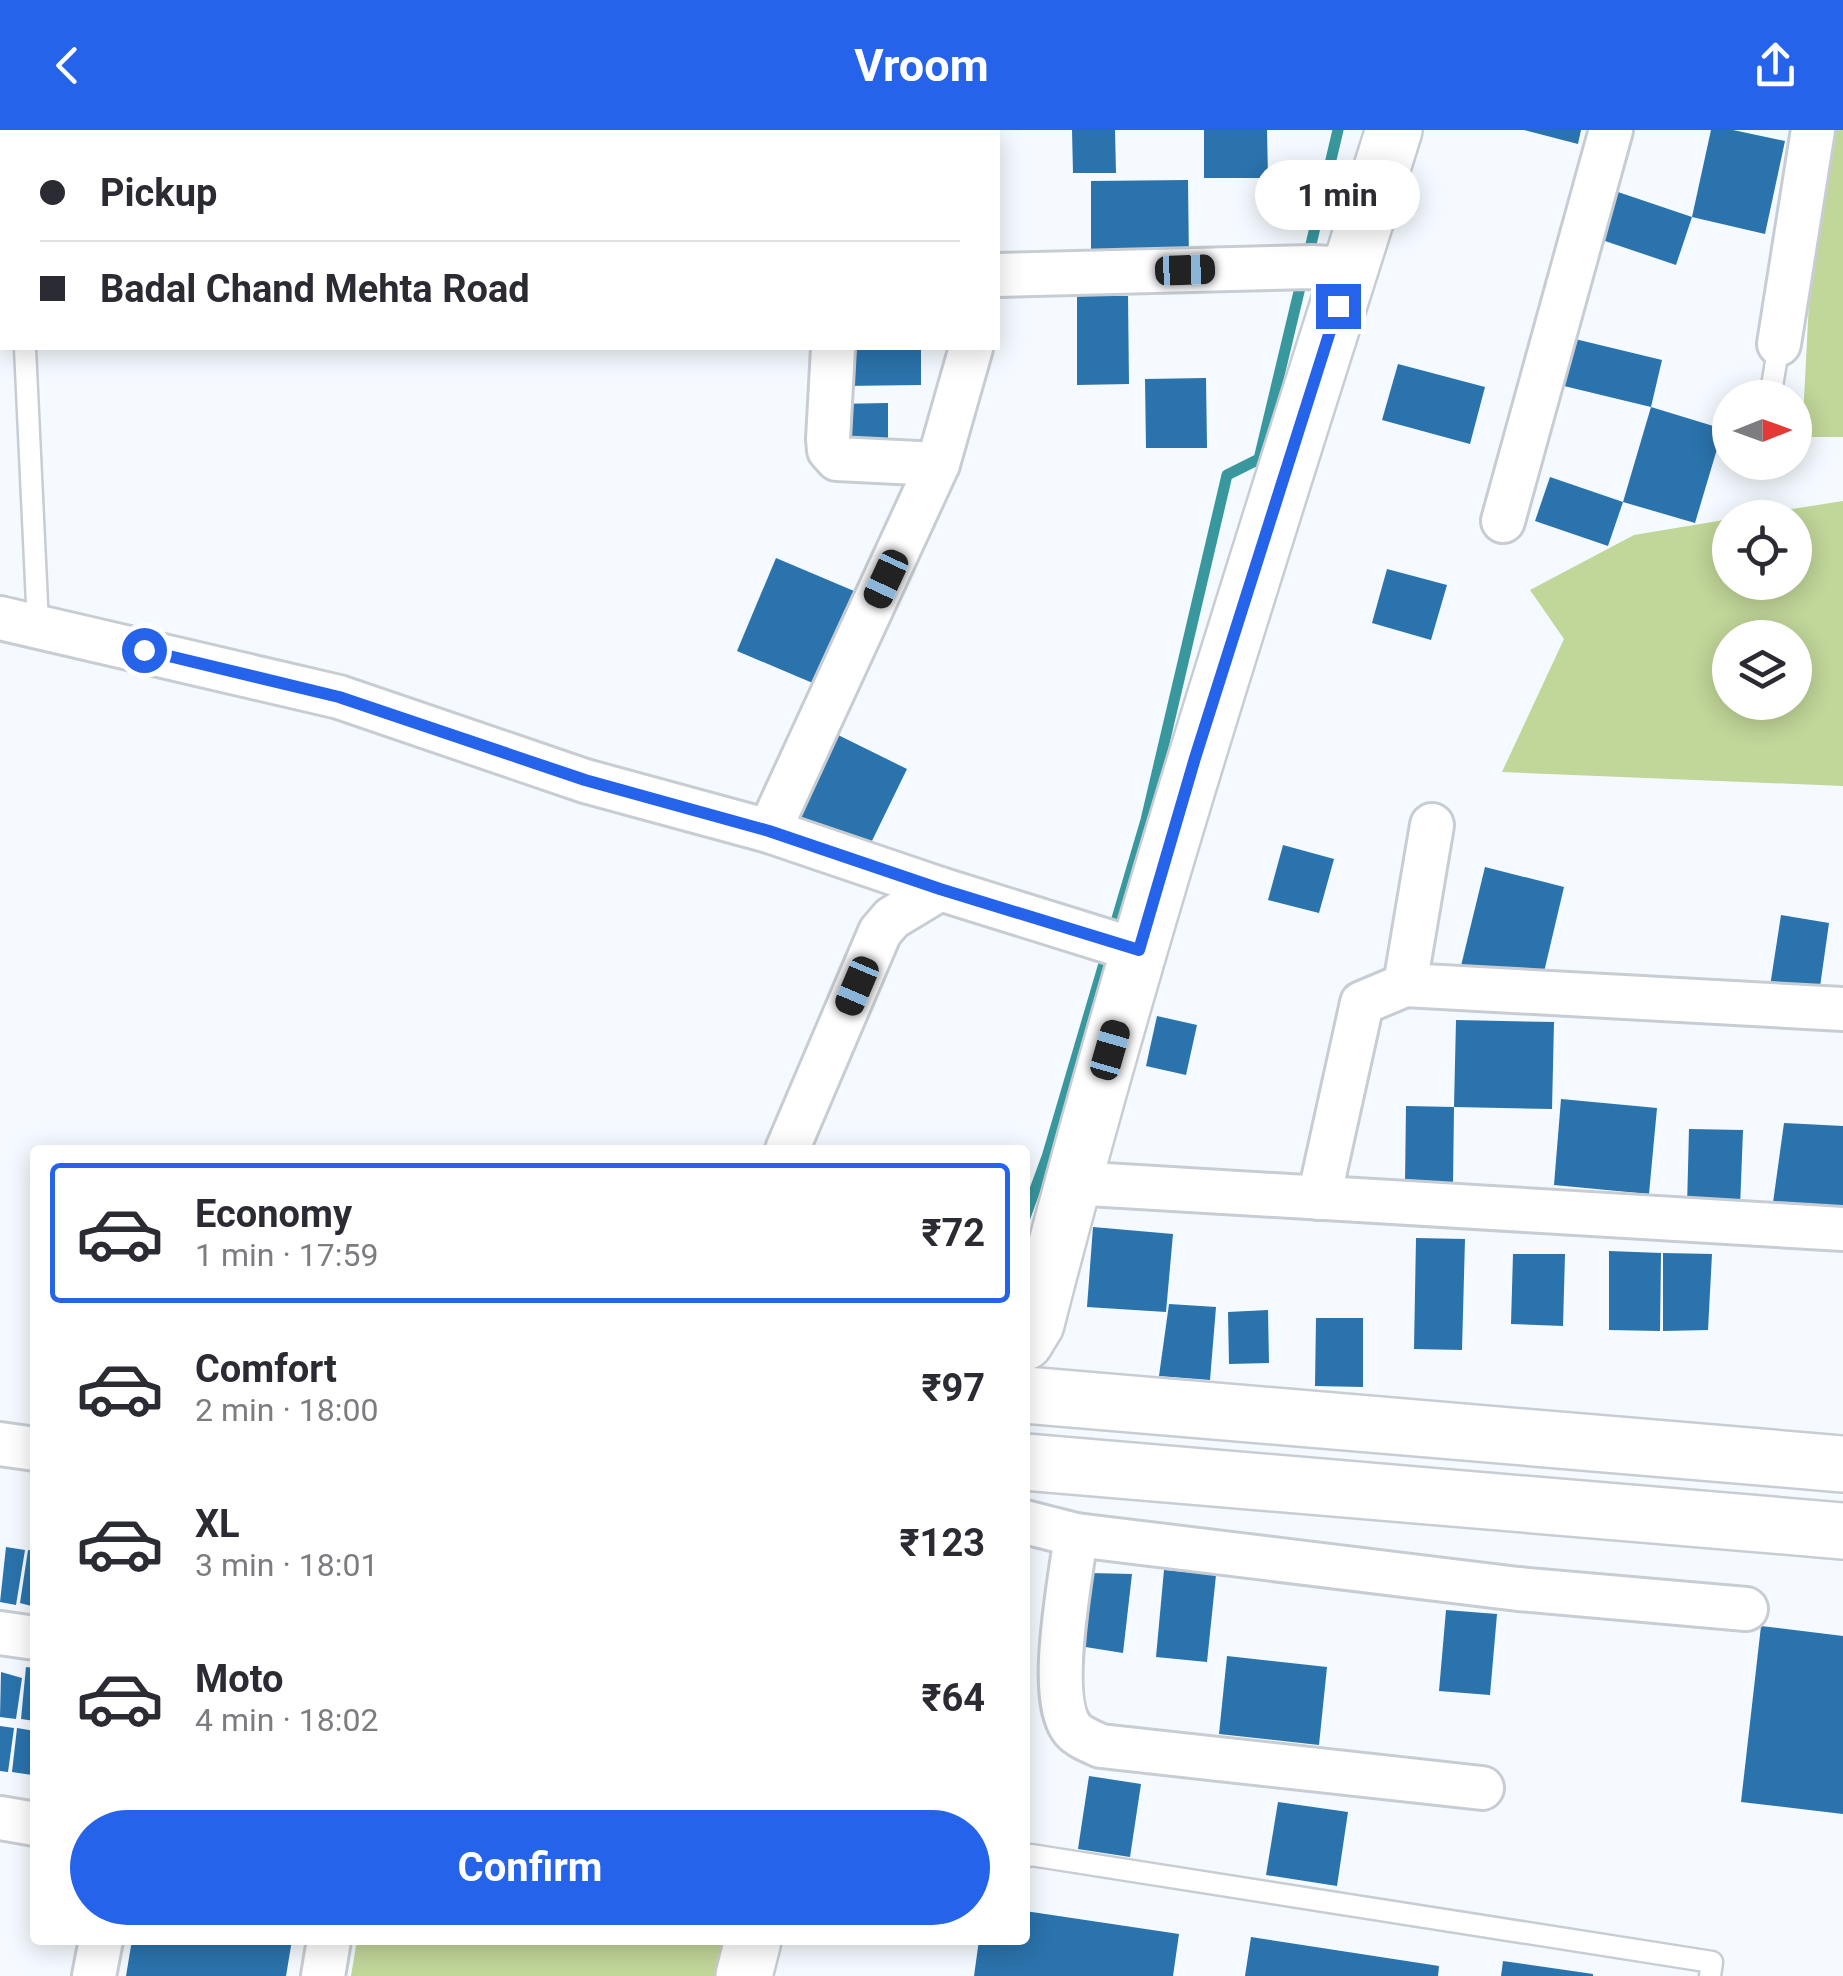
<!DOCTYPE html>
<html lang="en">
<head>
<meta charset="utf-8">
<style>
	:root { --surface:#fff; --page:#f7f7f7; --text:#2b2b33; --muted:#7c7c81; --line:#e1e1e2; --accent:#2563eb }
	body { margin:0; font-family:Roboto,sans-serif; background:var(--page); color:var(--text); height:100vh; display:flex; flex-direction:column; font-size:38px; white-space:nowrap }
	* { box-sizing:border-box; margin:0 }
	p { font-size:32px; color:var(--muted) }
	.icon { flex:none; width:55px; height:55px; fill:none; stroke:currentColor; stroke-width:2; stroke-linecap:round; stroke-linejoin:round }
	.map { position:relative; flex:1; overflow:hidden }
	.details { position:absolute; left:30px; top:1015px; width:1000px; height:800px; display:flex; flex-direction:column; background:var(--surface); border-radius:10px; box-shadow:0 5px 25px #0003 }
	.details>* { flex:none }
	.hud { position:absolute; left:0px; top:0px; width:1000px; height:220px; box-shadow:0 5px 25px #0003; display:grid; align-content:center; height:220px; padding:0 40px; background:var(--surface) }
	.needle { width:65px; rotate:89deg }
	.fabs { position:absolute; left:1712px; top:250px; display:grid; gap:20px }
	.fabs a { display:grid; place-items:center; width:100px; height:100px; border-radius:50%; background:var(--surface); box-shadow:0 5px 25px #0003; font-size:50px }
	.end { position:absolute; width:45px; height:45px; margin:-22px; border:12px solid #2563eb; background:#fff; box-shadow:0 0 0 5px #fff }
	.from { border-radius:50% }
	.bubble { position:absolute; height:70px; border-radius:35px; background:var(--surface); box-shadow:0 5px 25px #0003; font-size:32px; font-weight:700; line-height:70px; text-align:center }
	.car { position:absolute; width:30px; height:60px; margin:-30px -15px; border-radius:12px; box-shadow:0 0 8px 2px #0007; background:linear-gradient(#222 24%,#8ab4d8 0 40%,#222 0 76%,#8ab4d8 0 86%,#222 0) }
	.hud b { display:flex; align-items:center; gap:35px; height:95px; font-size:38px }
	.hud b+b { border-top:2px solid var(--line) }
	.hud i { width:25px; height:25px; background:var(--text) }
	ul { padding:18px 0 0; list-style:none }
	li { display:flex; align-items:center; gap:30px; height:140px; margin:0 20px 15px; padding:0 20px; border:5px solid transparent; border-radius:10px }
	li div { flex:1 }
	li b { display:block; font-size:38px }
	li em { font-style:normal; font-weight:700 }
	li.on { border-color:var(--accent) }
	li>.icon { width:90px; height:90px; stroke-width:1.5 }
	.primary-button { display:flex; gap:20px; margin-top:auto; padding:20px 40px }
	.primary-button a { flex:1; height:115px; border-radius:60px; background:var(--accent); color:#fff; font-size:40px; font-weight:700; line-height:115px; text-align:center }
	header { display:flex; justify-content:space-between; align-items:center; height:130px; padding:0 40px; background:var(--accent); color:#fff; font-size:45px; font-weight:700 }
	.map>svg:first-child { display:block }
</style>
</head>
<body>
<header><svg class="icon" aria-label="back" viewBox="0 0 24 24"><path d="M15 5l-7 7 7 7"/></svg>Vroom<svg class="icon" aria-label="share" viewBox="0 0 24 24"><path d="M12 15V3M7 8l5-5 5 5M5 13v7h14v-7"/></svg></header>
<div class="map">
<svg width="1843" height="1846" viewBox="0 0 1843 1846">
	<rect width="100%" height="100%" fill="#f4faff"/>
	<g fill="#c1d699" fill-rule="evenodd">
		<polygon points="1818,0 1843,0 1843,307 1802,307"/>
		<path d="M1843 371V656L1502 642 1564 509 1530 460 1634 405 1730 389V452H1795V388L1741 387ZM1730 508H1795V572H1730Z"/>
		<polygon points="357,1810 734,1810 723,1846 351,1846"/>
	</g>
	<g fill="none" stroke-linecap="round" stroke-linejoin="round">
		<g stroke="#38989e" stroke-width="11">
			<polyline points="1308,127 1338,0"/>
			<polyline points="1113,802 1146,690 1227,345 1259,329 1303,145"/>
			<polyline points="1025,1087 1047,1027 1108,820"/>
		</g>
	</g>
	<g fill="#2b73ac">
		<polygon points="1072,0 1115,0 1116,43 1073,43"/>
		<polygon points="1204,0 1267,0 1268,48 1204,48"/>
		<polygon points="1524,0 1581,0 1578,14"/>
		<polygon points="1711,0 1733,0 1785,11 1765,104 1692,87 1676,135 1602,110 1618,62 1692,87"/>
		<polygon points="1188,50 1189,133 1091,134 1091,51"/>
		<polygon points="1077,166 1128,166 1129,254 1077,255"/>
		<polygon points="1575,209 1662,230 1651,277 1564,256"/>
		<polygon points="842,218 921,218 921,255 842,256"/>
		<polygon points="1398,234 1485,257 1470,314 1382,290"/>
		<polygon points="1206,248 1207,318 1146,318 1145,249"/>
		<polygon points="888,273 888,316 835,317 834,274"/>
		<polygon points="1651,277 1723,299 1695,393 1623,372"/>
		<polygon points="1550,347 1623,372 1608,416 1535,391"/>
		<polygon points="776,428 854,461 815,554 737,521"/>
		<polygon points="1387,439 1447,455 1431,510 1372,493"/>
		<polygon points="828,600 907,639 869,717 783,692"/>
		<polygon points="1283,715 1334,729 1319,783 1268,770"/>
		<polygon points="1485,737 1564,757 1540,859 1460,840"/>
		<polygon points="1781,785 1829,793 1818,871 1769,863"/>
		<polygon points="1157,886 1197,895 1186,945 1146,936"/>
		<polygon points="1456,890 1554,892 1552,979 1454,977 1453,1054 1405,1053 1406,976 1454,977"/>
		<polygon points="1561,969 1657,978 1649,1064 1554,1055"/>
		<polygon points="1784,993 1843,996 1843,1084 1772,1080"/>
		<polygon points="1689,999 1743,1000 1740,1078 1687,1077"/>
		<polygon points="1093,1097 1173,1104 1166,1182 1087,1177"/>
		<polygon points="1416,1108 1465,1109 1462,1220 1414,1219"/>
		<polygon points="1609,1121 1661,1123 1660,1201 1609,1200"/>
		<polygon points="1663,1123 1712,1124 1708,1200 1663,1201"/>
		<polygon points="1513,1124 1565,1124 1563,1196 1511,1194"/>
		<polygon points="1169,1174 1216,1177 1210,1250 1159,1246"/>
		<polygon points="1268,1180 1269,1233 1229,1234 1228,1182"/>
		<polygon points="1316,1188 1363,1188 1363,1257 1315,1256"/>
		<polygon points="6,1417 25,1420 16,1475 0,1472"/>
		<polygon points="28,1420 35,1421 35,1477 20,1473"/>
		<polygon points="1164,1440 1216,1445 1207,1532 1156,1527"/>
		<polygon points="1090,1443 1132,1444 1123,1523 1073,1515"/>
		<polygon points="1446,1480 1497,1484 1490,1565 1439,1561"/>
		<polygon points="1761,1496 1843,1506 1843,1684 1741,1672"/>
		<polygon points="1227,1526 1327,1537 1319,1615 1219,1604"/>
		<polygon points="26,1537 35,1538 35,1591 21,1589"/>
		<polygon points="1,1542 22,1548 16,1589 0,1587"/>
		<polygon points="0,1596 14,1598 8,1642 0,1641"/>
		<polygon points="17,1598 35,1601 32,1645 12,1642"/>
		<polygon points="1089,1646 1141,1654 1130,1727 1078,1719"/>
		<polygon points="1278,1672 1348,1682 1337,1756 1266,1745"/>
		<polygon points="1025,1781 1179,1804 1173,1846 974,1846 979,1810 1025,1810"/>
		<polygon points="1251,1807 1439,1836 1438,1846 1245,1846"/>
		<polygon points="132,1810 292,1810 286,1846 126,1846"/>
		<polygon points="1503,1831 1593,1844 1593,1846 1501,1846"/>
	</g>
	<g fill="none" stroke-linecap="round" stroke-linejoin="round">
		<g stroke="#c8cdd3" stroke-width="25">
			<g id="lane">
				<polyline points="27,2 28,0"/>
				<polyline points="25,218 38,495"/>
				<polyline points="1770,268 1779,214"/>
				<polyline points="1025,1727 1031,1725 1712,1832 1710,1846"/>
			</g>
		</g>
		<g stroke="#c8cdd3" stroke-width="48">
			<g id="street">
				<polyline points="846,2 847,0"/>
				<polyline points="998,145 1312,137 1350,139"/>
				<polyline points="1779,214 1813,0"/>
				<polyline points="833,218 828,309 829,320 837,329 938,334"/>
				<polyline points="1503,391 1611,0"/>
				<polyline points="0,488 339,567 585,651 769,701 940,759 1139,821"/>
				<polyline points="1432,695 1405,855 1843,879"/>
				<polyline points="769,701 938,334 971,218"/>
				<polyline points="787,1020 880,802 892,788 940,759"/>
				<polyline points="1072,1053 1843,1099"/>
				<polyline points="1319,1068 1362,873 1405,855"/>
				<polyline points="0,1314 35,1319"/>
				<polyline points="1025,1392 1076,1405 1518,1459 1746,1479"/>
				<path d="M1076 1405C1071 1447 1046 1569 1073 1600 1079 1607 1092 1612 1101 1616L1482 1658"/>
				<polyline points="0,1503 35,1508"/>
				<polyline points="0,1688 35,1694"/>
				<polyline points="94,1846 101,1810"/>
				<polyline points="323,1846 329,1810"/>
			</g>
		</g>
		<g stroke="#c8cdd3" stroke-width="60">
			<g id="secondary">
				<path d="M1025 1212 1036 1194C1139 791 1269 396 1394 0"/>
				<polyline points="1025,1265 1843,1334"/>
				<polyline points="1025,1332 1843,1401"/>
				<polyline points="744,1846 753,1810"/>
			</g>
		</g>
		<use href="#lane" stroke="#fff" stroke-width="20"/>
		<use href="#street" stroke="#fff" stroke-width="42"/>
		<use href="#secondary" stroke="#fff" stroke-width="55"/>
	</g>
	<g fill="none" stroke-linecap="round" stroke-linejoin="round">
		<polyline stroke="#2563eb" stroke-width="12" points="144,520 339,567 585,650 769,701 940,759 1139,820 1195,628 1338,176"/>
	</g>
</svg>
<div class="fabs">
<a><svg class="needle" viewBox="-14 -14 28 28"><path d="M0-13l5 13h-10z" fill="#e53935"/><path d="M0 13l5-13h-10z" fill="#7c7c81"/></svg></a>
<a><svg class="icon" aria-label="locate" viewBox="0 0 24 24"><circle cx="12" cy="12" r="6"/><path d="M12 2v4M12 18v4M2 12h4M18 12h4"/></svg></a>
<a><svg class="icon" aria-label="layers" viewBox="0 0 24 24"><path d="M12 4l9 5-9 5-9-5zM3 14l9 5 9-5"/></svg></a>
</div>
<i class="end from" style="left:144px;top:520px"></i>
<i class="end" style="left:1338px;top:176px"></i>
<div class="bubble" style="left:1255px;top:30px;width:165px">1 min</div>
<i class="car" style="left:1185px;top:140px;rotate:88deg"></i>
<i class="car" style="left:886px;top:449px;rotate:205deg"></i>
<i class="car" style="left:857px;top:856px;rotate:203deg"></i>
<i class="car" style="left:1110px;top:920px;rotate:16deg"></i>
<div class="hud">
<b><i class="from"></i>Pickup</b>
<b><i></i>Badal Chand Mehta Road</b>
</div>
<section class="details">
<ul>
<li class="on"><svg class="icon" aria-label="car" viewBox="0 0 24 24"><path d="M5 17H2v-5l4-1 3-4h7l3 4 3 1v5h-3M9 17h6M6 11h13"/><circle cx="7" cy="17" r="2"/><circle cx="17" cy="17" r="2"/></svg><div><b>Economy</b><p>1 min · 17:59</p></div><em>₹72</em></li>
<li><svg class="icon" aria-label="car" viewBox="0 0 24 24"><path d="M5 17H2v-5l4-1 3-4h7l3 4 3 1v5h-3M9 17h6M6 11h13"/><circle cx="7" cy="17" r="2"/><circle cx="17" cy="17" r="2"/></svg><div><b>Comfort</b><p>2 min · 18:00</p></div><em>₹97</em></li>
<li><svg class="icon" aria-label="car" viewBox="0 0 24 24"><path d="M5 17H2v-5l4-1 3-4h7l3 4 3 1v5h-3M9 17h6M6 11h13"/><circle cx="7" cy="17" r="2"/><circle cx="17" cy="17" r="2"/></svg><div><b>XL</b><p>3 min · 18:01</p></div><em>₹123</em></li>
<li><svg class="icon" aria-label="car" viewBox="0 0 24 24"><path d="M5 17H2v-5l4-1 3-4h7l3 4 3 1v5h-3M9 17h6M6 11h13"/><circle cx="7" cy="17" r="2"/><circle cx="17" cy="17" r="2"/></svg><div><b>Moto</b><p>4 min · 18:02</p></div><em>₹64</em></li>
</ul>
<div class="primary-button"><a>Confirm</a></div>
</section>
</div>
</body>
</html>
